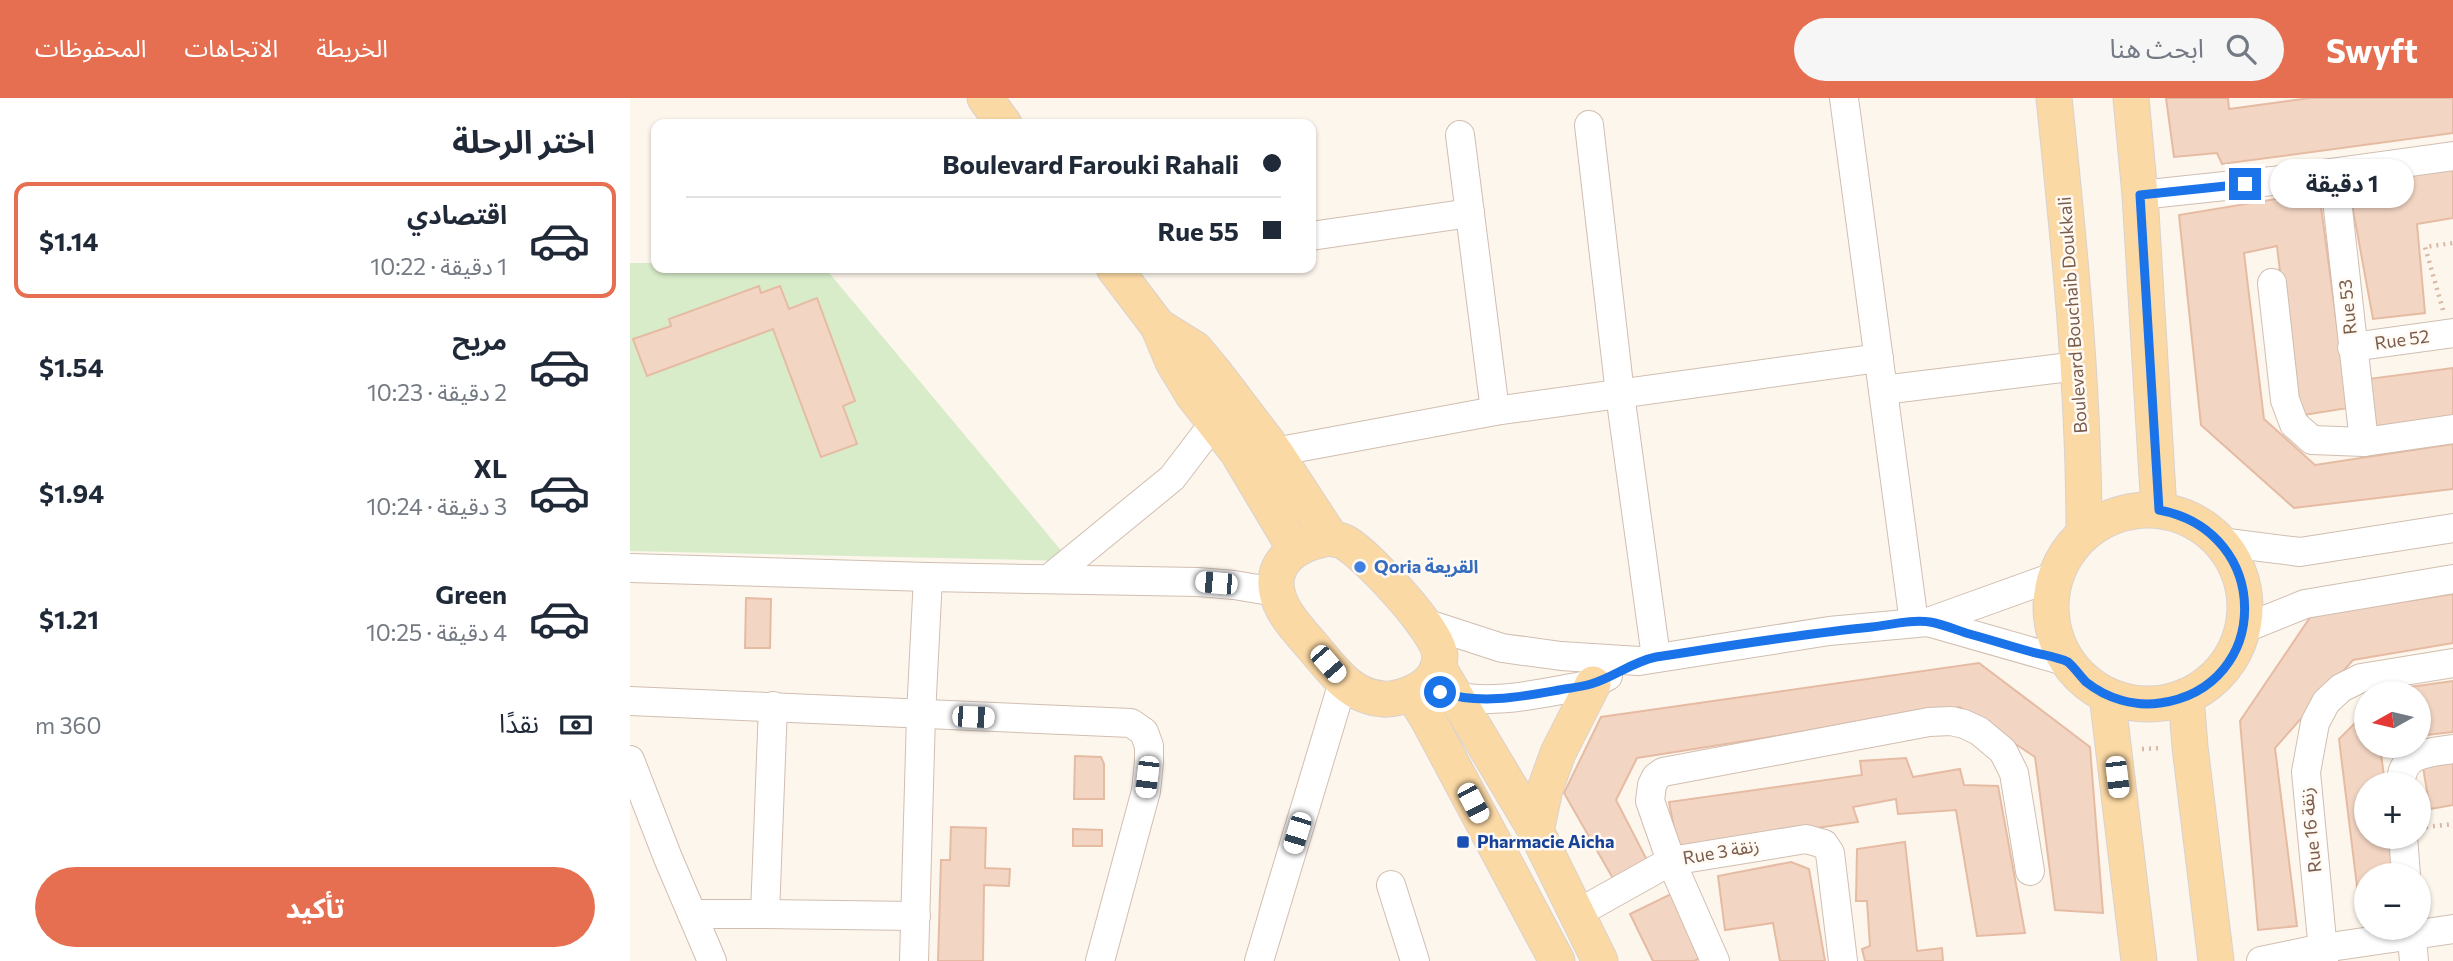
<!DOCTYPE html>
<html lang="ar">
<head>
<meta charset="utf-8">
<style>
	:root { --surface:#fff; --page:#f6f6f7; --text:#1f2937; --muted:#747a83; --line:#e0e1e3; --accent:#e76f51 }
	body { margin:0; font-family:Commissioner,"Noto Sans Arabic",sans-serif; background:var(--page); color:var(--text); direction:rtl; height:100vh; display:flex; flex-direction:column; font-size:26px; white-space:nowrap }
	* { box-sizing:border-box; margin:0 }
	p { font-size:23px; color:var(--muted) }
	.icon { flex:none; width:38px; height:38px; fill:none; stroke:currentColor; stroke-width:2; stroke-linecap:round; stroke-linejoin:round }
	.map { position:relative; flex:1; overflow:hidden; direction:ltr }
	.panel { display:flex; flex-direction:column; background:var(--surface); width:630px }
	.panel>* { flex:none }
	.top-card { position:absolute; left:21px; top:21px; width:665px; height:154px; border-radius:14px; box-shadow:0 2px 5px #0004; direction:rtl; display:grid; align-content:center; height:154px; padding:0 35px; background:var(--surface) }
	.needle { width:46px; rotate:262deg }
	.tools { position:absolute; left:1724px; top:583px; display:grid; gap:14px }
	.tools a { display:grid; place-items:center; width:77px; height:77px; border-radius:50%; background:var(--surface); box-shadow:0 2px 5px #0004; font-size:35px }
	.end { position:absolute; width:32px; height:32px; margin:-16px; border:9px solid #1a73e8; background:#fff; box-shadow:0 0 0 4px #fff }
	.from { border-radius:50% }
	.bubble { position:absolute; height:49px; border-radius:24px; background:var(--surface); box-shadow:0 2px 5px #0004; font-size:23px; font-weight:700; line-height:49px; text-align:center; direction:rtl }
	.car { position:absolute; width:21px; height:42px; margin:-21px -10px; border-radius:9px; box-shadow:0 0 5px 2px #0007; background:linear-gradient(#fff 24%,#345 0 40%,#fff 0 76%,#345 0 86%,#fff 0) }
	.top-card b { display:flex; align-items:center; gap:24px; height:66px; font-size:26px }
	.top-card b+b { border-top:2px solid var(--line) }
	.top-card i { width:18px; height:18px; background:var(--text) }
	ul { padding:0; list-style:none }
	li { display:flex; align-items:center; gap:21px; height:116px; margin:0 14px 10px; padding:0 21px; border:4px solid transparent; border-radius:14px }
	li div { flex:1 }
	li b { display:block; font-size:26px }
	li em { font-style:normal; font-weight:700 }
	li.active { border-color:var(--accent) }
	li>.icon { width:63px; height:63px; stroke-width:1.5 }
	h2 { padding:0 35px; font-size:32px; line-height:84px }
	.pay { display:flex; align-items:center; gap:18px; height:77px; padding:0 35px; font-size:26px }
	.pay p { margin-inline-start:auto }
	.primary-button { display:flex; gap:14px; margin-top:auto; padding:14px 35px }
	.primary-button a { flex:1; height:80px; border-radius:42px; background:var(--accent); color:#fff; font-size:28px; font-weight:700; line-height:80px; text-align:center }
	header { display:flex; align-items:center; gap:42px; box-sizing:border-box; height:98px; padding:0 35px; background:var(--accent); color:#fff }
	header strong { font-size:33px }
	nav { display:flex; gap:38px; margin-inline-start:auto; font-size:24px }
	.search { width:490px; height:63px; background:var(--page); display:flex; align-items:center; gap:18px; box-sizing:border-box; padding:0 24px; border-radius:38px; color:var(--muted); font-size:26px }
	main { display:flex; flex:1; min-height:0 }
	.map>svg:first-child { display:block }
</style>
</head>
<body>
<header>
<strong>Swyft</strong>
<div class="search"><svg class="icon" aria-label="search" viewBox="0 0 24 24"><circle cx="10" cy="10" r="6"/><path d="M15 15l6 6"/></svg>ابحث هنا</div>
<nav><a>الخريطة</a><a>الاتجاهات</a><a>المحفوظات</a></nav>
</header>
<main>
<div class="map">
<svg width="1823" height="863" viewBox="0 0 1823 863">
	<rect width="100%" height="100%" fill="#fdf6ec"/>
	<polygon fill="#d8ecc9" points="0,165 26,165 26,170 195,170 440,463 0,453"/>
	<g fill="#f3d5c3" stroke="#e6bba3" stroke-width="2">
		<polygon points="1536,0 1598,0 1599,11 1680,0 1823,0 1823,35 1592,66 1587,55 1544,59"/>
		<polygon points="1823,71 1823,120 1787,126 1795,215 1743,221 1718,84"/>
		<polygon points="1689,94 1718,310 1667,318 1647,148 1614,155 1634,321 1685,367 1823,346 1823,391 1664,410 1571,327 1549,117"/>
		<polygon points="129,188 131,195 150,188 159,211 187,200 225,303 213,308 227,346 191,359 143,231 17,278 3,241 41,228 39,221"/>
		<polygon points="1823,270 1823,318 1741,329 1738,281"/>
		<polygon points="1823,496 1823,545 1723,562 1645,650 1667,828 1628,832 1610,623 1681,518"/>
		<polygon points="116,500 141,501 140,550 115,550"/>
		<polygon points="1349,565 1460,649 1473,815 1425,812 1405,659 1330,609 1007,660 986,702 1019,766 985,784 934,695 971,619"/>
		<polygon points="1823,583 1823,634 1788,638 1788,595 1755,595 1758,592"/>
		<polygon points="1736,614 1736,648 1750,648 1755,686 1736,686 1736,738 1761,738 1765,777 1736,777 1736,820 1731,821 1709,641"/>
		<polygon points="445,658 471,659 474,666 474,701 444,701"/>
		<polygon points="1276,660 1283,679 1330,671 1334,687 1368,688 1395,835 1347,838 1326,712 1268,716 1266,701 1223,709 1228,724 1048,750 1039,704 1232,677 1230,663"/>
		<polygon points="1823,665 1823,707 1800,711 1793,669"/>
		<polygon points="321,729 356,730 355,770 380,771 379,788 354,787 353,863 308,863 311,762 320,762"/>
		<polygon points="443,731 472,732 472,748 443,748"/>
		<polygon points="1275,744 1287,853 1312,850 1313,863 1235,863 1232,851 1240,848 1237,803 1226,803 1227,751"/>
		<polygon points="1161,764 1179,771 1195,863 1150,863 1143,825 1095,832 1088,778"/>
		<polygon points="1041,796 1073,859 1064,863 1023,863 1000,816"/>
	</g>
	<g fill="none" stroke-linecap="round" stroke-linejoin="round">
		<g stroke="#d1beb0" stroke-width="30">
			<g id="minor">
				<polyline points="1214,0 1284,525"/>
				<polyline points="959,27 990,296 1026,559"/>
				<polyline points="830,37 865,313"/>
				<polyline points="1704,75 1734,344"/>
				<polyline points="1510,97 1642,83 1823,58"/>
				<polyline points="681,138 840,115"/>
				<polyline points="1642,185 1655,302 1664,326 1682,342 1734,344 1823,331"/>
				<polyline points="1722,249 1823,235"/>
				<polyline points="1253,292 1448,268"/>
				<polyline points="645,354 865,313 1249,260"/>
				<polyline points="1590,444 1670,454 1823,430"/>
				<polyline points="0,470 298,479 568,484 604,487 646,494"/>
				<polyline points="421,479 542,380 584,325"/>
				<polyline points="1298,524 1438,564"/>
				<polyline points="795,525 872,550 931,558 1009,563 1199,533 1298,524 1426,478"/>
				<polyline points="1613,531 1675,506 1823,481"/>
				<path d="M813 595C857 610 917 594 963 586L978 578"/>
				<polyline points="0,603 501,625 514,634 519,648 519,664 516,693 470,863"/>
				<polyline points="0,662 38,760 82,863"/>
				<path d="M1771 686C1771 654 1798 655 1823 651"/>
				<polyline points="1773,738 1776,777"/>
				<polyline points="761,787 785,863"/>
				<polyline points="948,815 1041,763 1176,741 1194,746 1200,755 1213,863"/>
				<polyline points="62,816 135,816 143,608"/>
				<polyline points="135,816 286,818"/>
				<polyline points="1781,830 1784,863"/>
				<polyline points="284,863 291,617 298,479"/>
				<polyline points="629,863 713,584"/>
				<polyline points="1085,863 1041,763 1020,703 1022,687 1026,679 1033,674 1299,624 1321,623 1334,626 1349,633 1373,653 1384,675 1400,773"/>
				<polyline points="1631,863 1693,850 1823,831"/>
				<polyline points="1694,863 1676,674 1685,625 1696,604 1711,590 1731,580 1823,565"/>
			</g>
		</g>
		<g stroke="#dad1cd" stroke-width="37">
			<g id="major">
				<polyline points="355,0 374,26"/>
				<path d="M1424 0C1439 145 1454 289 1454 435"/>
				<polyline points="1501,0 1510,97 1529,412"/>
				<polyline points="484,170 528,228 543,264 563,297 608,355 665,451"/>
				<polyline points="528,228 565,251 585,275 645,354 701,440"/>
				<circle cx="1518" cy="509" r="97"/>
				<path d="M701 440C706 442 712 442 716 445 738 458 809 533 810 558 810 573 801 585 788 592 779 597 764 602 753 601 720 599 702 571 683 549 672 536 658 522 651 506 633 466 666 445 701 440Z"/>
				<polyline points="808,569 906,733 970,863"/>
				<polyline points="782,595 799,623 927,863"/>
				<polyline points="1477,597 1509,863"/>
				<polyline points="1556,598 1560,649 1586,863"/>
				<polyline points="906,733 915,691 928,655 963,586"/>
			</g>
		</g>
		<g stroke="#d9b8a5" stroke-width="4.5" stroke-dasharray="2 5" stroke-linecap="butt">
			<polyline points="1813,212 1795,149 1823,145"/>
			<polyline points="1512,651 1532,650"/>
			<polyline points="1796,729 1823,726"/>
		</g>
		<use href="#minor" stroke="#fff" stroke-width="28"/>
		<use href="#major" stroke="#fbd9a5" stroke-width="35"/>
	</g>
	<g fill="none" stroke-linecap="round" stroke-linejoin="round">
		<path stroke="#1a73e8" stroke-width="9" d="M810 594C849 607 890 599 929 592 939 590 951 589 961 586 984 579 1002 564 1026 559 1098 548 1170 536 1242 529 1260 527 1282 521 1300 524 1312 526 1324 531 1336 535 1358 541 1380 548 1402 554 1413 557 1428 559 1438 564 1444 569 1450 578 1456 584 1476 600 1504 609 1530 605 1643 589 1643 433 1529 412L1510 97 1615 86"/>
	</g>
	<circle fill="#3f7fe0" stroke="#fffaf3" stroke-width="2.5" cx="730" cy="469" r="7"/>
	<rect fill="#1a4fb4" stroke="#fffaf3" stroke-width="2.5" x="826" y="737" width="14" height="14" rx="3.5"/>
	<g text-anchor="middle" stroke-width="5" stroke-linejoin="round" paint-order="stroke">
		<g font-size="18" fill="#7a5c4d" stroke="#fffaf3">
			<text transform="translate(1718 209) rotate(-96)" y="6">Rue 53</text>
			<text transform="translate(1443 217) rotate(-94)" y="6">Boulevard Bouchaib Doukkali</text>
			<text transform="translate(1772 242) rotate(-8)" y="6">Rue 52</text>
			<text transform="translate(1681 732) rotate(-96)" y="6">Rue 16 زنقة</text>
			<text transform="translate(1091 754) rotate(-10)" y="6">Rue 3 زنقة</text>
		</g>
		<g font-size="18" font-weight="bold" fill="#366cbe" stroke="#fffaf3" text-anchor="start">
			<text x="744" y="475">Qoria القريعة</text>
		</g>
		<g font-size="18" font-weight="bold" fill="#164399" stroke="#fffaf3" text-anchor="start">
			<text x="847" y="750">Pharmacie Aicha</text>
		</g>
	</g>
</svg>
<div class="tools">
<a><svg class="needle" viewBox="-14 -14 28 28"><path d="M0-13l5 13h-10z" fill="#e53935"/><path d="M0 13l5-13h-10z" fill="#747a83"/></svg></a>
<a>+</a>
<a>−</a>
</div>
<i class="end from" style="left:810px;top:594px"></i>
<i class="end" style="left:1615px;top:86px"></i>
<div class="bubble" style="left:1640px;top:61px;width:144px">1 دقيقة</div>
<i class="car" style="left:586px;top:485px;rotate:275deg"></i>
<i class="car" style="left:698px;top:566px;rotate:139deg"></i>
<i class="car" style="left:343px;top:619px;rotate:92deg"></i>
<i class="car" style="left:517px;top:679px;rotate:187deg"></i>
<i class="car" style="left:1487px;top:679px;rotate:173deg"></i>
<i class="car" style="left:843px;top:705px;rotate:152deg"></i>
<i class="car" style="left:667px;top:735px;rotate:197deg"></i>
<div class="top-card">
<b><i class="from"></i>Boulevard Farouki Rahali</b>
<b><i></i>Rue 55</b>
</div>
</div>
<section class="panel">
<h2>اختر الرحلة</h2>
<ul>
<li class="active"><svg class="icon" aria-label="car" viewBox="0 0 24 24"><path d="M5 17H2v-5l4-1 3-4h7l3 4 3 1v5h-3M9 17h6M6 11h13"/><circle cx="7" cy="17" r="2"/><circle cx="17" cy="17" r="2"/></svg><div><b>اقتصادي</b><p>1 دقيقة · 10:22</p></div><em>$1.14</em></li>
<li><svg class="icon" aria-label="car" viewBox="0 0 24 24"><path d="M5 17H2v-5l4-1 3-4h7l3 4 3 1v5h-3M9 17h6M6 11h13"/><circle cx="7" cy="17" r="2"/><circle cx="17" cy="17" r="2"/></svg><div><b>مريح</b><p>2 دقيقة · 10:23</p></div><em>$1.54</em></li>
<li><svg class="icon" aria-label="car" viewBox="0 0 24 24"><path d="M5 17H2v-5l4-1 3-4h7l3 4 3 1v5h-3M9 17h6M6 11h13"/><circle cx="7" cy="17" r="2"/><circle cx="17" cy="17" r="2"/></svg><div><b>XL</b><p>3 دقيقة · 10:24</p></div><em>$1.94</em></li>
<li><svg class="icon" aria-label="car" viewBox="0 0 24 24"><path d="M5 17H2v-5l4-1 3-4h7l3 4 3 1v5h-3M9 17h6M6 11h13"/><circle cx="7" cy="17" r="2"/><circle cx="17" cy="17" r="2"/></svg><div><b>Green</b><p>4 دقيقة · 10:25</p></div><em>$1.21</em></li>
</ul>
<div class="pay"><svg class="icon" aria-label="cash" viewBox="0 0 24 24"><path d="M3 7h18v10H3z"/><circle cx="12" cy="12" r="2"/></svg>نقدًا<p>360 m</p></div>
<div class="primary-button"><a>تأكيد</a></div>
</section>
</main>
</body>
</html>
